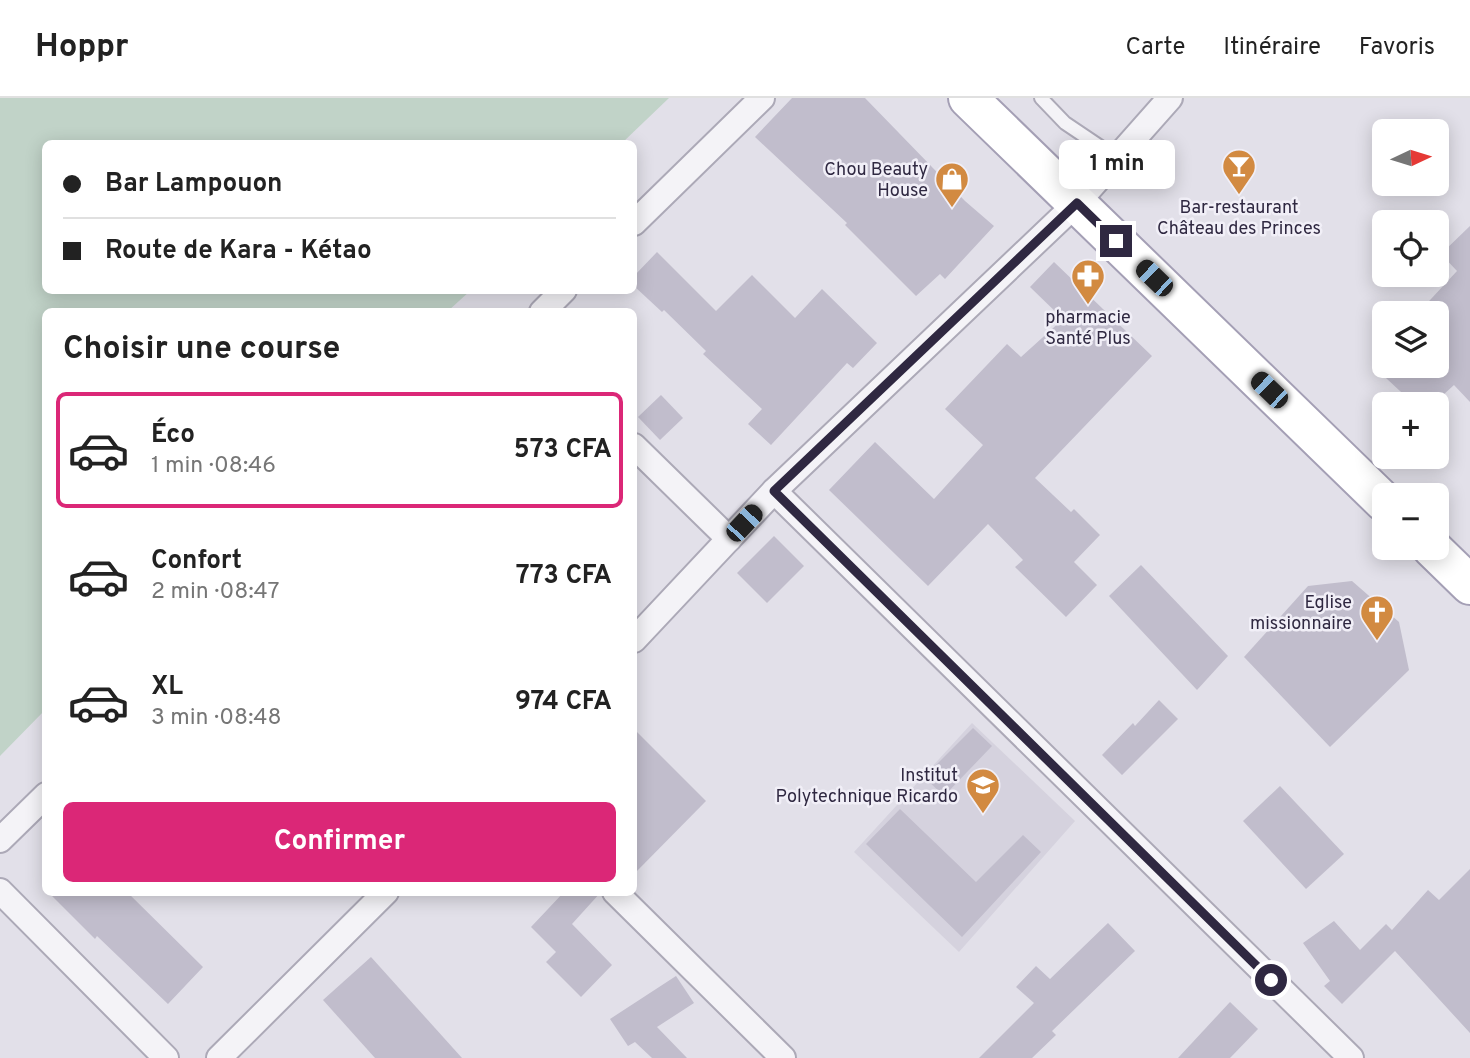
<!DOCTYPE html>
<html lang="fr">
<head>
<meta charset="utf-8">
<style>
	:root { --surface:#fff; --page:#f6f6f6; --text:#222; --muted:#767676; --line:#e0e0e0; --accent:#db2777 }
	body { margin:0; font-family:Overpass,sans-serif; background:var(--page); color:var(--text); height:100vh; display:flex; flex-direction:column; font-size:26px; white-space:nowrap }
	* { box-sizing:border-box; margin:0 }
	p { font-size:23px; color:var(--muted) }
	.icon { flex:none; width:38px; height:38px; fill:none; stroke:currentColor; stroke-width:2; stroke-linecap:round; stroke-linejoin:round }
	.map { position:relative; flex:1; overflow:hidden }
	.panel { position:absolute; left:42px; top:210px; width:595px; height:588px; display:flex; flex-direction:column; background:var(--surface); border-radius:10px; box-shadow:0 4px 18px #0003 }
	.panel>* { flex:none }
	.banner { position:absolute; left:42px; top:42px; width:595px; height:154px; border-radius:10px; box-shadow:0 4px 18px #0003; display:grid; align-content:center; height:154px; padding:0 21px; background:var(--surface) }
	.needle { width:46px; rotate:86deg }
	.tools { position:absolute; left:1372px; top:21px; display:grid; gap:14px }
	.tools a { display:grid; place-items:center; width:77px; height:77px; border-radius:10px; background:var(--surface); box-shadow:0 4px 18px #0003; font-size:35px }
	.end { position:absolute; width:32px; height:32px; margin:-16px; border:9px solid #2f2841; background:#fff; box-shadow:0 0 0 4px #fff }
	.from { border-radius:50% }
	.bubble { position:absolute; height:49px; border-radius:10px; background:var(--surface); box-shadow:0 4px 18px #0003; font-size:23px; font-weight:700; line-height:49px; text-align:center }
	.car { position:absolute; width:21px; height:42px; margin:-21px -10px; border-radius:9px; box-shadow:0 0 5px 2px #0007; background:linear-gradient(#222 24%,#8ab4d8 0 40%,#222 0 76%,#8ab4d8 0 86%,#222 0) }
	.banner b { display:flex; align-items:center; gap:24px; height:66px; font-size:26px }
	.banner b+b { border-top:2px solid var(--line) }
	.banner i { width:18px; height:18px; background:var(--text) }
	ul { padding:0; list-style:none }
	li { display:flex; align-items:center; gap:21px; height:116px; margin:0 14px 10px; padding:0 7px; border:4px solid transparent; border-radius:10px }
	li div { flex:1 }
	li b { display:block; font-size:26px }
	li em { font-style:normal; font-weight:700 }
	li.current { border-color:var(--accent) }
	li>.icon { width:63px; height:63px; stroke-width:1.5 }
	h2 { padding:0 21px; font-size:32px; line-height:84px }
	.primary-button { display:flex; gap:14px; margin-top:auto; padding:14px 21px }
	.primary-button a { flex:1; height:80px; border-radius:10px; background:var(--accent); color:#fff; font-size:28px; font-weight:700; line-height:80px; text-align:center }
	header { display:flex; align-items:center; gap:42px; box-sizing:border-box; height:98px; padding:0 35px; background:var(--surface); border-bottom:2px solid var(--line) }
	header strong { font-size:33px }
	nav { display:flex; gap:38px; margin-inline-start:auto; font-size:24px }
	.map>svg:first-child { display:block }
</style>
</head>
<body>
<header>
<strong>Hoppr</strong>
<nav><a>Carte</a><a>Itinéraire</a><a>Favoris</a></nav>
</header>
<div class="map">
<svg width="1470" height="960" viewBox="0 0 1470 960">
	<rect width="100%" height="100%" fill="#e2e0e9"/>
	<polygon fill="#d5d2de" points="972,625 1075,723 959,854 854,754"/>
	<polygon fill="#c1d3c8" points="0,0 669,0 622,45 46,46 46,192 470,193 448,213 46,214 45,612 0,658"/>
	<g fill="#c1bdcc">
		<polygon points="792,0 865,0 965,103 994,128 945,181 940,176 916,198 845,127 847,125 755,39"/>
		<polygon points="1470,128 1470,304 1454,287 1433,306 1414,306 1373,268 1437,268 1437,215 1418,215 1457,173 1441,156"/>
		<polygon points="657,154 716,213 752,177 795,220 822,191 877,245 853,270 847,265 771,347 748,326 762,311 703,256 706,253 664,212 662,214 634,188 634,178"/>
		<polygon points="1054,164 1152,258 1035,380 1071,414 1074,411 1100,437 1074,464 1097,487 1066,519 1015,469 1023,462 988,426 928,488 829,392 875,344 934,401 983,347 945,311 1007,246 1021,259 1063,221 1030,189"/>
		<polygon points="661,297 683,320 660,342 638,319"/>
		<polygon points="774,438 804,468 767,505 737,475"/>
		<polygon points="1141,467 1228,558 1197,592 1109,498"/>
		<polygon points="1352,483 1399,524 1409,572 1330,649 1244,559 1308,488"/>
		<polygon points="1159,602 1178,621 1122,677 1102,657 1133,625 1135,628"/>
		<polygon points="973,630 992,648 944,698 924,679"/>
		<polygon points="634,631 706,703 634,776"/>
		<polygon points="1280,688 1344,756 1306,791 1243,723"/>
		<polygon points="900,711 976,784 1023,737 1041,754 962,839 866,746"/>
		<polygon points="1470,771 1470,935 1395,853 1342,906 1324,888 1330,883 1303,845 1334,823 1360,852 1386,826 1392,832 1428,792 1439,802"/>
		<polygon points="48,794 127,794 203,869 168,906 97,838 95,841"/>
		<polygon points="564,794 601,794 572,826 612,867 581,899 546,864 556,854 531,829"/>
		<polygon points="1108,825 1135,853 1052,933 1056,937 1032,960 979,960 1034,905 1016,889 1036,868 1050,881"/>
		<polygon points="371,859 462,960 375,960 323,902"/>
		<polygon points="676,878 694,905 657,929 687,960 652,960 635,944 628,948 610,921"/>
		<polygon points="1230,904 1258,931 1230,960 1178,960"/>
	</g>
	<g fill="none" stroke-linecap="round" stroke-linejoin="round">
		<g stroke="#aca9b7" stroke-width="16">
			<polyline id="lane" points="1041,0 1065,25 1117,60"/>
		</g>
		<g stroke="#aca9b7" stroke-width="28">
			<g id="street">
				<polyline points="634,125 762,0"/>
				<polyline points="542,214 564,192"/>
				<polyline points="634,348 729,441"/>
				<polyline points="774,393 1351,960"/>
				<polyline points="634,542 774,393 1077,105 1170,0"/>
				<polyline points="0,742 46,697"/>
				<polyline points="0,793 166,960"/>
				<polyline points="615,794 783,960"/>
				<polyline points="219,960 386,794"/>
			</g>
		</g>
		<g stroke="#a49fb5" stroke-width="42">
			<g id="primary">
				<polyline points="968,0 1384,404"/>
				<polyline points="1432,450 1470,487"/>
			</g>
		</g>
		<use href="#lane" stroke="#f4f3f7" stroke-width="12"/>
		<use href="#street" stroke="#f4f3f7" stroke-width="24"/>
		<use href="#primary" stroke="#fff" stroke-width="38"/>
	</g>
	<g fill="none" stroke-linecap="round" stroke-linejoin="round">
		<polyline stroke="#2f2841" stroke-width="9" points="1116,143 1077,105 774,393 1271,882"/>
	</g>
	<defs>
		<g id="bar-pin" transform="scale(1.75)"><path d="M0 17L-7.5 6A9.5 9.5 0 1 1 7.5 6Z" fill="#d28a41" stroke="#f1eff7"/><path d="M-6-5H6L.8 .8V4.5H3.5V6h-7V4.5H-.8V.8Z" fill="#fff"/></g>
		<g id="shop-pin" transform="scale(1.75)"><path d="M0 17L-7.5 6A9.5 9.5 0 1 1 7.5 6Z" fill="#d28a41" stroke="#f1eff7"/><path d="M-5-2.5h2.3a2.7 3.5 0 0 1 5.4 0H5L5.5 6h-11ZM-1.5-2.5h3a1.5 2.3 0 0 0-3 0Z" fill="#fff"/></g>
		<g id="pharmacy-pin" transform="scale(1.75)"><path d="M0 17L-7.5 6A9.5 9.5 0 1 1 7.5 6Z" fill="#d28a41" stroke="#f1eff7"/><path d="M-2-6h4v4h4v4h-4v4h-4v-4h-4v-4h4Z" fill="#fff"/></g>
		<g id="church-pin" transform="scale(1.75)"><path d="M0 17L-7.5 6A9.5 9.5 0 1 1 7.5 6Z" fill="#d28a41" stroke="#f1eff7"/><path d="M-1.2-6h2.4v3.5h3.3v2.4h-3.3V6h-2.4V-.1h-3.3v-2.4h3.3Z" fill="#fff"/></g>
		<g id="school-pin" transform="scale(1.75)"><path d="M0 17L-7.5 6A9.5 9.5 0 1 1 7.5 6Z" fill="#d28a41" stroke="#f1eff7"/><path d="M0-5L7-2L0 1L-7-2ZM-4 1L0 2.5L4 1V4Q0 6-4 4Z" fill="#fff"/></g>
	</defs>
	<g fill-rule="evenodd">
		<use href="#bar-pin" x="1239" y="68"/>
		<use href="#shop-pin" x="952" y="81"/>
		<use href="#pharmacy-pin" x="1088" y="178"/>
		<use href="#church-pin" x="1377" y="514"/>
		<use href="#school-pin" x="983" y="687"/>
	</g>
	<g text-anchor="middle" stroke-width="5" stroke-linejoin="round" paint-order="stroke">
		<g font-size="18" fill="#2f2841" stroke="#f1eff7" text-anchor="end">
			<text x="928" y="77">Chou Beauty<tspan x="928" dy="21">House</tspan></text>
			<text x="1239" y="115" text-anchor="middle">Bar-restaurant<tspan x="1239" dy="21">Château des Princes</tspan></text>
			<text x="1088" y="225" text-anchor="middle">pharmacie<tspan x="1088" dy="21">Santé Plus</tspan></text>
			<text x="1352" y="510">Eglise<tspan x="1352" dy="21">missionnaire</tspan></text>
			<text x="958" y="683">Institut<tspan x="958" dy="21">Polytechnique Ricardo</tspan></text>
		</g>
	</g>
</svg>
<div class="tools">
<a><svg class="needle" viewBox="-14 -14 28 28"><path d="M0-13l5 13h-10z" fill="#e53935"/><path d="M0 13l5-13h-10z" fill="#767676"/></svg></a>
<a><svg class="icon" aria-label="locate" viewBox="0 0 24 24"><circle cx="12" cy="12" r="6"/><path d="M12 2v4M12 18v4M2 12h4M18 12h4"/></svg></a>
<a><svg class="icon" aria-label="layers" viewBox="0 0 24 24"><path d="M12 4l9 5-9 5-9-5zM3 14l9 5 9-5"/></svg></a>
<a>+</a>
<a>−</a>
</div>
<i class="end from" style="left:1271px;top:882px"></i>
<i class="end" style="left:1116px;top:143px"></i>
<div class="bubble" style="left:1059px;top:42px;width:116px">1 min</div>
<i class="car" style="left:1154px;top:180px;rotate:314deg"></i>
<i class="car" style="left:1269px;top:292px;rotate:314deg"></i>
<i class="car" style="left:744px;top:425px;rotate:43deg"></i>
<div class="banner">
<b><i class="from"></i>Bar Lampouon</b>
<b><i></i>Route de Kara - Kétao</b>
</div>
<section class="panel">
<h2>Choisir une course</h2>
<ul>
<li class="current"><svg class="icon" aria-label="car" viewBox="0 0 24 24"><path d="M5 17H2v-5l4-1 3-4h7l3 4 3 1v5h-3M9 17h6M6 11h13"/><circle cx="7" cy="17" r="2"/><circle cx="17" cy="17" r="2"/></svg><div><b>Éco</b><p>1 min · 08:46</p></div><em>573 CFA</em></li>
<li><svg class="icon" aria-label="car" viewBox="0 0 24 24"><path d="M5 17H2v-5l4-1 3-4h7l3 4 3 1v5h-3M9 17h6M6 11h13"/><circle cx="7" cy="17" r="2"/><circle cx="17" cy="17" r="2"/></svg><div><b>Confort</b><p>2 min · 08:47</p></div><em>773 CFA</em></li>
<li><svg class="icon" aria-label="car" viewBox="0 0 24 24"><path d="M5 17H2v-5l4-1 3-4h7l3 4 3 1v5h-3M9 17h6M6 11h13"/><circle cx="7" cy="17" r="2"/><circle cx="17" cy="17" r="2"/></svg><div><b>XL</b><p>3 min · 08:48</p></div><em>974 CFA</em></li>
</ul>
<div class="primary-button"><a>Confirmer</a></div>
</section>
</div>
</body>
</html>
